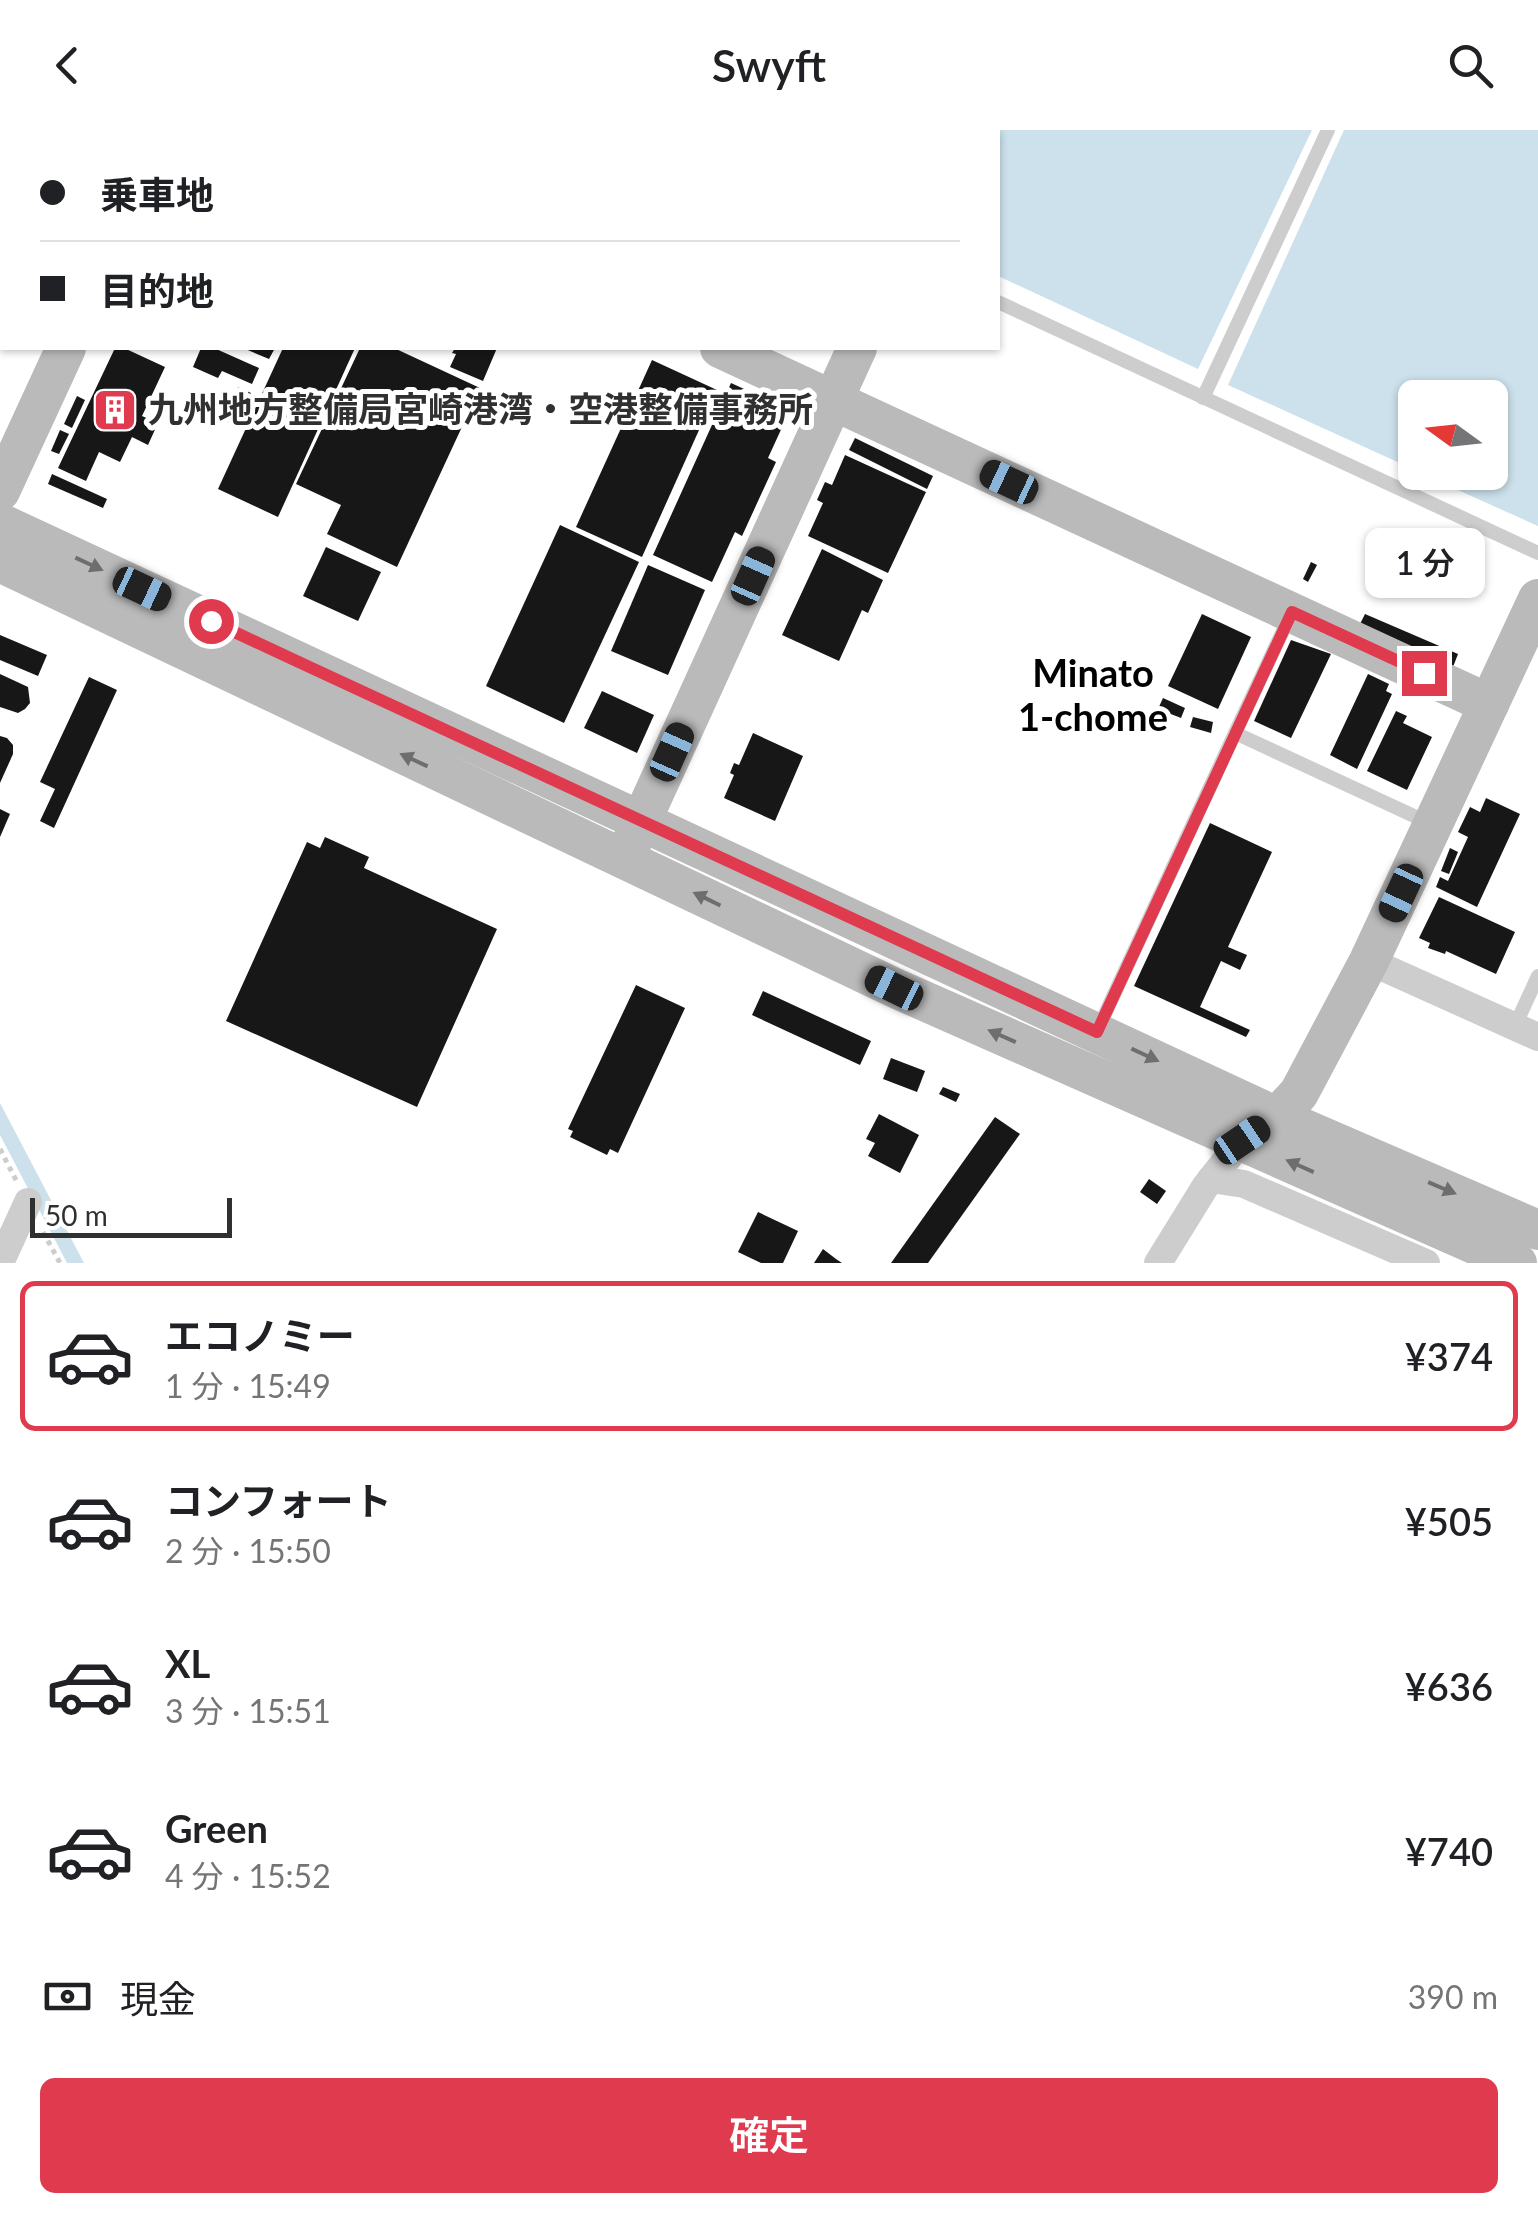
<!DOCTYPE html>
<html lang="ja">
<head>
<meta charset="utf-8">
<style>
	:root { --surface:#fff; --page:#f2f2f2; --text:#202124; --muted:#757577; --line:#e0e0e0; --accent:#e03a4e }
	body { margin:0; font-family:Lato,"Noto Sans JP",sans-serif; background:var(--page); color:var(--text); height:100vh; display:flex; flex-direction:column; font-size:38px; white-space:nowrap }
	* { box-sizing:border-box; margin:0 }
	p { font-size:32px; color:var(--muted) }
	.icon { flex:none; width:55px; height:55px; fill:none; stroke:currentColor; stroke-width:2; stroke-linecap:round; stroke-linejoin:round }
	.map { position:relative; height:1133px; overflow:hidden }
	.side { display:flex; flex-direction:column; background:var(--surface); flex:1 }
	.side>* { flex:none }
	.banner { position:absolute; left:0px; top:0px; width:1000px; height:220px; box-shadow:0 2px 8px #0004; display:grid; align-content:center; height:220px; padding:0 40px; background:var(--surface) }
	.needle { width:65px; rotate:285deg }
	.controls { position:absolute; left:1398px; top:250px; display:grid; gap:20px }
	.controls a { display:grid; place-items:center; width:110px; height:110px; border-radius:15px; background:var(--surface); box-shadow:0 2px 8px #0004; font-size:50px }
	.scale { position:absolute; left:30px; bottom:25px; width:202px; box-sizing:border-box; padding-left:10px; border:5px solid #303030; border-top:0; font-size:28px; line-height:35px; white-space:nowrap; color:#303030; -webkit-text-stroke:8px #fff; paint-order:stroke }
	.end { position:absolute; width:45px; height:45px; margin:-22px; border:12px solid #e03a4e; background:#fff; box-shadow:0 0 0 5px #fff }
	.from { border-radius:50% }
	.bubble { position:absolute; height:70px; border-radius:15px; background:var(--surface); box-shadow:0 2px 8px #0004; font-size:32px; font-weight:600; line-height:70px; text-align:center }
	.car { position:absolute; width:30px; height:60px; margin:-30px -15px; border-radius:12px; box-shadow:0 0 8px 2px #0007; background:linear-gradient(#222 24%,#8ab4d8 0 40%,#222 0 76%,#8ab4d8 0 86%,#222 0) }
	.banner b { display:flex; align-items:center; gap:35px; height:95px; font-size:38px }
	.banner b+b { border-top:2px solid var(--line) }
	.banner i { width:25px; height:25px; background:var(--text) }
	ul { padding:18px 0 0; list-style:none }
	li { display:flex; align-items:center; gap:30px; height:150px; margin:0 20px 15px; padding:0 20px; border:5px solid transparent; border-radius:15px }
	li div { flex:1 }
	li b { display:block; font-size:38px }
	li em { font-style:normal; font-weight:600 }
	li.active { border-color:var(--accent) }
	li>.icon { width:90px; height:90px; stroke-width:1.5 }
	.pay { display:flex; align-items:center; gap:25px; height:110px; padding:0 40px; font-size:38px }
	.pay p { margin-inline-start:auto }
	.primary-button { display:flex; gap:20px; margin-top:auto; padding:20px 40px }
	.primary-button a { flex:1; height:115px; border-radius:15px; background:var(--accent); color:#fff; font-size:40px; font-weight:600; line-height:115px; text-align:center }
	header { display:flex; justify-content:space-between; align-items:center; height:130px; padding:0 40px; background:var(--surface); font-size:45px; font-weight:600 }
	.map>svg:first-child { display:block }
</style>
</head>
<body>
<header><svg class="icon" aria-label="back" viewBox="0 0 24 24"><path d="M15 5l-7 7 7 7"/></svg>Swyft<svg class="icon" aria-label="search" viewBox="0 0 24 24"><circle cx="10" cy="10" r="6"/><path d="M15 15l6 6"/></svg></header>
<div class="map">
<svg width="1538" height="1133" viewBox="0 0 1538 1133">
	<rect width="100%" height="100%" fill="#fff"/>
	<g fill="#cce1ec">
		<polygon points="682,0 1312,0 1198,239 998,146 998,2"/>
		<polygon points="1344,0 1538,0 1538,396 1420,343 1490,342 1490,268 1415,268 1415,340 1228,255"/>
		<polygon points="0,973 84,1133 67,1133 0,1005"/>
	</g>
	<g fill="#171717">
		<polygon points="115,218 124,218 165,237 142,286 158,293 148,315 132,307 120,332 99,322 86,351 58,338"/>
		<polygon points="201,218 214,218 259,238 252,254 222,241 218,248 193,237"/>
		<polygon points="243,218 275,218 269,229"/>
		<polygon points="283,218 355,218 278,387 218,359"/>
		<polygon points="360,218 394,218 480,258 397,437 327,404 341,375 296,354"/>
		<polygon points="455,218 497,218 483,251 450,237 456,224 452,223"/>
		<polygon points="652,230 717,260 642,427 576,397"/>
		<polygon points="731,253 790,280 768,328 776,332 742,406 735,402 712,452 653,425"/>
		<polygon points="238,257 251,263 236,296 222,290"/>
		<polygon points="77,266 85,270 72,298 64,294"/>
		<polygon points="60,300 69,304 59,324 51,321"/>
		<polygon points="855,308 933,346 927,359 849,320"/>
		<polygon points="845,325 926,362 888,443 808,406 823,373 817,370 825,352 832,355"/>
		<polygon points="52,344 107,369 103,378 48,354"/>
		<polygon points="560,395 639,432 564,593 486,556"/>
		<polygon points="326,417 381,442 358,491 303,466"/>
		<polygon points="822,419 883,450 868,483 862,480 839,531 782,505"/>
		<polygon points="1311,432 1317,435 1308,452 1303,449"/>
		<polygon points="648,435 705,460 668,545 611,521"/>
		<polygon points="1202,484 1251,507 1218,579 1168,556"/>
		<polygon points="1365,484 1458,524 1453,537 1359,496"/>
		<polygon points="0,505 47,525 38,546 0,530"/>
		<polygon points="1291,510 1331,524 1291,608 1254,591"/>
		<polygon points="0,544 28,557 30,573 25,579 18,583 0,577"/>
		<polygon points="1368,544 1389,554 1386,561 1392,564 1357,639 1330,625"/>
		<polygon points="89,547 117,560 54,698 40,691 55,659 40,652"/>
		<polygon points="602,561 654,585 637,623 584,598"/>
		<polygon points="1163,568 1185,578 1181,588 1158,579"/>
		<polygon points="1396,581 1407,586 1403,593 1432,607 1407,660 1367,641"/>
		<polygon points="1193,587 1213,592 1211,603 1190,597"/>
		<polygon points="753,603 803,626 775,691 724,668 734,645 730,643 734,633 739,635"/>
		<polygon points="0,606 7,608 13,615 13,624 0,653"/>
		<polygon points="1486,668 1520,684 1477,777 1436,757 1440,747 1448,751 1468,707 1458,702 1470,677 1480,682"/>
		<polygon points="0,679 10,684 0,707"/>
		<polygon points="1210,693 1272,722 1228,817 1247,825 1240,840 1221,831 1200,877 1250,900 1246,907 1134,856"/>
		<polygon points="325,707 369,727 364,738 497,799 417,977 226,891 307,712 320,718"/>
		<polygon points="1450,718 1458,722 1449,744 1441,741"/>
		<polygon points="1439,767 1515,802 1496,844 1446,821 1445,824 1428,818 1430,813 1419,808"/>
		<polygon points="636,855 685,878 618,1023 610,1019 607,1025 570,1007 573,1001 568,999"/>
		<polygon points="763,861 871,911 860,935 752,885"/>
		<polygon points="891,928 925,941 917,962 883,949"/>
		<polygon points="943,957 960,964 956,972 939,964"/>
		<polygon points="879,984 919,1005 900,1043 868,1026 875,1013 866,1009"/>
		<polygon points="995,987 1020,1004 928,1133 891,1133"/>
		<polygon points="1149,1049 1166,1061 1157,1074 1140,1062"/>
		<polygon points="758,1082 798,1101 783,1133 761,1133 738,1122"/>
		<polygon points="823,1119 836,1129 842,1133 814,1133"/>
	</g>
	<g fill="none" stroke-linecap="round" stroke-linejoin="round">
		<g stroke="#cdcdcd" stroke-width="5" stroke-dasharray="5 5" stroke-linecap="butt">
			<polyline points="0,1019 17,1052"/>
			<polyline points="43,1102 60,1133"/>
		</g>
		<g stroke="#cdcdcd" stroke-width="14">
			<polyline points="623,0 629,2"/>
			<polyline points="998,172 1538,423"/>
			<polyline points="1203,268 1328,0"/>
			<polyline points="1235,603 1290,486"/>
			<polyline points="1515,896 1538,846"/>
			<polyline points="1098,899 1235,603 1427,692"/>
		</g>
		<g stroke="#cdcdcd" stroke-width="28">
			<polyline points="1369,831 1538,907"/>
			<polyline points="1211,1049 1244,1054 1426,1133"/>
			<polyline points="0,1133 28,1072"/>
			<polyline points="1158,1133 1205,1057 1242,1010"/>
		</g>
		<g stroke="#bababa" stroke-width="40">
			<polyline points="250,0 256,2"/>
			<polyline points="165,2 166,0"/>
			<polyline points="720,218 1489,574"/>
			<polyline points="0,361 66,218"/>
			<polyline points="0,393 1277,987 1538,1100"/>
			<polyline points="0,432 895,858 1517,1133"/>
			<polyline points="630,716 857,218"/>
			<polyline points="1257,1000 1277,987 1299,963 1369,831 1538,469"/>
		</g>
	</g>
	<defs><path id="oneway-solid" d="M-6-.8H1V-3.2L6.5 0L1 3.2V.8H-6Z" transform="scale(2.5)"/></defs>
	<g fill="#6e6e6e">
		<use href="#oneway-solid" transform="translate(89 434) rotate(25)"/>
		<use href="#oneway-solid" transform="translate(414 630) rotate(-155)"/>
		<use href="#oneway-solid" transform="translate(707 769) rotate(-154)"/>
		<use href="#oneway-solid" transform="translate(1002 906) rotate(-156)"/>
		<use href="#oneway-solid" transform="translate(1145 925) rotate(25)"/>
		<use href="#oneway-solid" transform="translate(1300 1036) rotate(-156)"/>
		<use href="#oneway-solid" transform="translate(1442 1058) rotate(23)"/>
	</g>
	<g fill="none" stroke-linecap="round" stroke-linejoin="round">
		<path stroke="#e03a4e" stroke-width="12" d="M211 491C506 629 802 765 1097 902L1292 482 1424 543"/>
	</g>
	<defs>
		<g id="building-square" transform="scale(2.25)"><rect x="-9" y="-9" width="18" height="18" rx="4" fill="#e03a4e" stroke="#fff"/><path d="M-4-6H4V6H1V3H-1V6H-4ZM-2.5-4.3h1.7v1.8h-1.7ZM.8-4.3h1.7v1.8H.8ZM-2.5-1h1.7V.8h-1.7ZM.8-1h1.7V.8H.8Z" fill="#fff"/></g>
	</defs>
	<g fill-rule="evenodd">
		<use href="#building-square" x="115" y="280"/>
	</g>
	<g text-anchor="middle" stroke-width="10" stroke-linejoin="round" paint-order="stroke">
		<g font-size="35" font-weight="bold" fill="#303030" stroke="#fff" text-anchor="start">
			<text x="148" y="292">九州地方整備局宮崎港湾・空港整備事務所</text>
		</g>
		<g font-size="38" font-weight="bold" fill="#000" stroke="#fff">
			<text x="1093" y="557">Minato<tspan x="1093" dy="44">1-chome</tspan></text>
		</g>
	</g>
</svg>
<div class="controls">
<a><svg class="needle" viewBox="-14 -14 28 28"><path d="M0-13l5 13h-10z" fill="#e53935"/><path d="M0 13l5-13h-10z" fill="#757577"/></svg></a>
</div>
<div class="scale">50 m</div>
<i class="end from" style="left:211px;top:491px"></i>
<i class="end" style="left:1424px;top:543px"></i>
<div class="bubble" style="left:1365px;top:398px;width:120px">1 分</div>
<i class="car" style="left:1009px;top:352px;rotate:295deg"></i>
<i class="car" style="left:753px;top:446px;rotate:24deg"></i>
<i class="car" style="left:142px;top:459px;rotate:115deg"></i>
<i class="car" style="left:672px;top:622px;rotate:24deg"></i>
<i class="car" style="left:1401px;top:763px;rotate:205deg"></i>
<i class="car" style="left:894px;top:858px;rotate:296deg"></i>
<i class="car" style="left:1242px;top:1010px;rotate:56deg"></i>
<div class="banner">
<b><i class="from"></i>乗車地</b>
<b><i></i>目的地</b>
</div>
</div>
<section class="side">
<ul>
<li class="active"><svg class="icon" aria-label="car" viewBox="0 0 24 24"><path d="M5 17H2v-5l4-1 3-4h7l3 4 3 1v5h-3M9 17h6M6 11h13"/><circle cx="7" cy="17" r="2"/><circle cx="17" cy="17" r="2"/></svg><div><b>エコノミー</b><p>1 分 · 15:49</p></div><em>¥374</em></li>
<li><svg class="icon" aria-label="car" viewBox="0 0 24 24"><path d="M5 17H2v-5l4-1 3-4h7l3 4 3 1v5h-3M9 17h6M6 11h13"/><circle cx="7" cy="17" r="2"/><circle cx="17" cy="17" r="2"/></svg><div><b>コンフォート</b><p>2 分 · 15:50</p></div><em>¥505</em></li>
<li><svg class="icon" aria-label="car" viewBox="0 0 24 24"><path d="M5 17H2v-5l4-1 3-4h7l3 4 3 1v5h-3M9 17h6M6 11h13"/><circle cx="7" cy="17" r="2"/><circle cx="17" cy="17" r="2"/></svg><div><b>XL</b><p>3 分 · 15:51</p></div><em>¥636</em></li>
<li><svg class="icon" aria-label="car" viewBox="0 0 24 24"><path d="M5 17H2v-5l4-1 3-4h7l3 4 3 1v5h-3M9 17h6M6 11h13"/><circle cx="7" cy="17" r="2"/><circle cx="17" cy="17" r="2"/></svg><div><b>Green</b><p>4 分 · 15:52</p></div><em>¥740</em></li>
</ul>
<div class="pay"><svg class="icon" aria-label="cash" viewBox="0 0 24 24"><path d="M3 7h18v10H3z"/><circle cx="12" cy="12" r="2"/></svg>現金<p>390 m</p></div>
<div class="primary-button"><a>確定</a></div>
</section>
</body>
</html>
